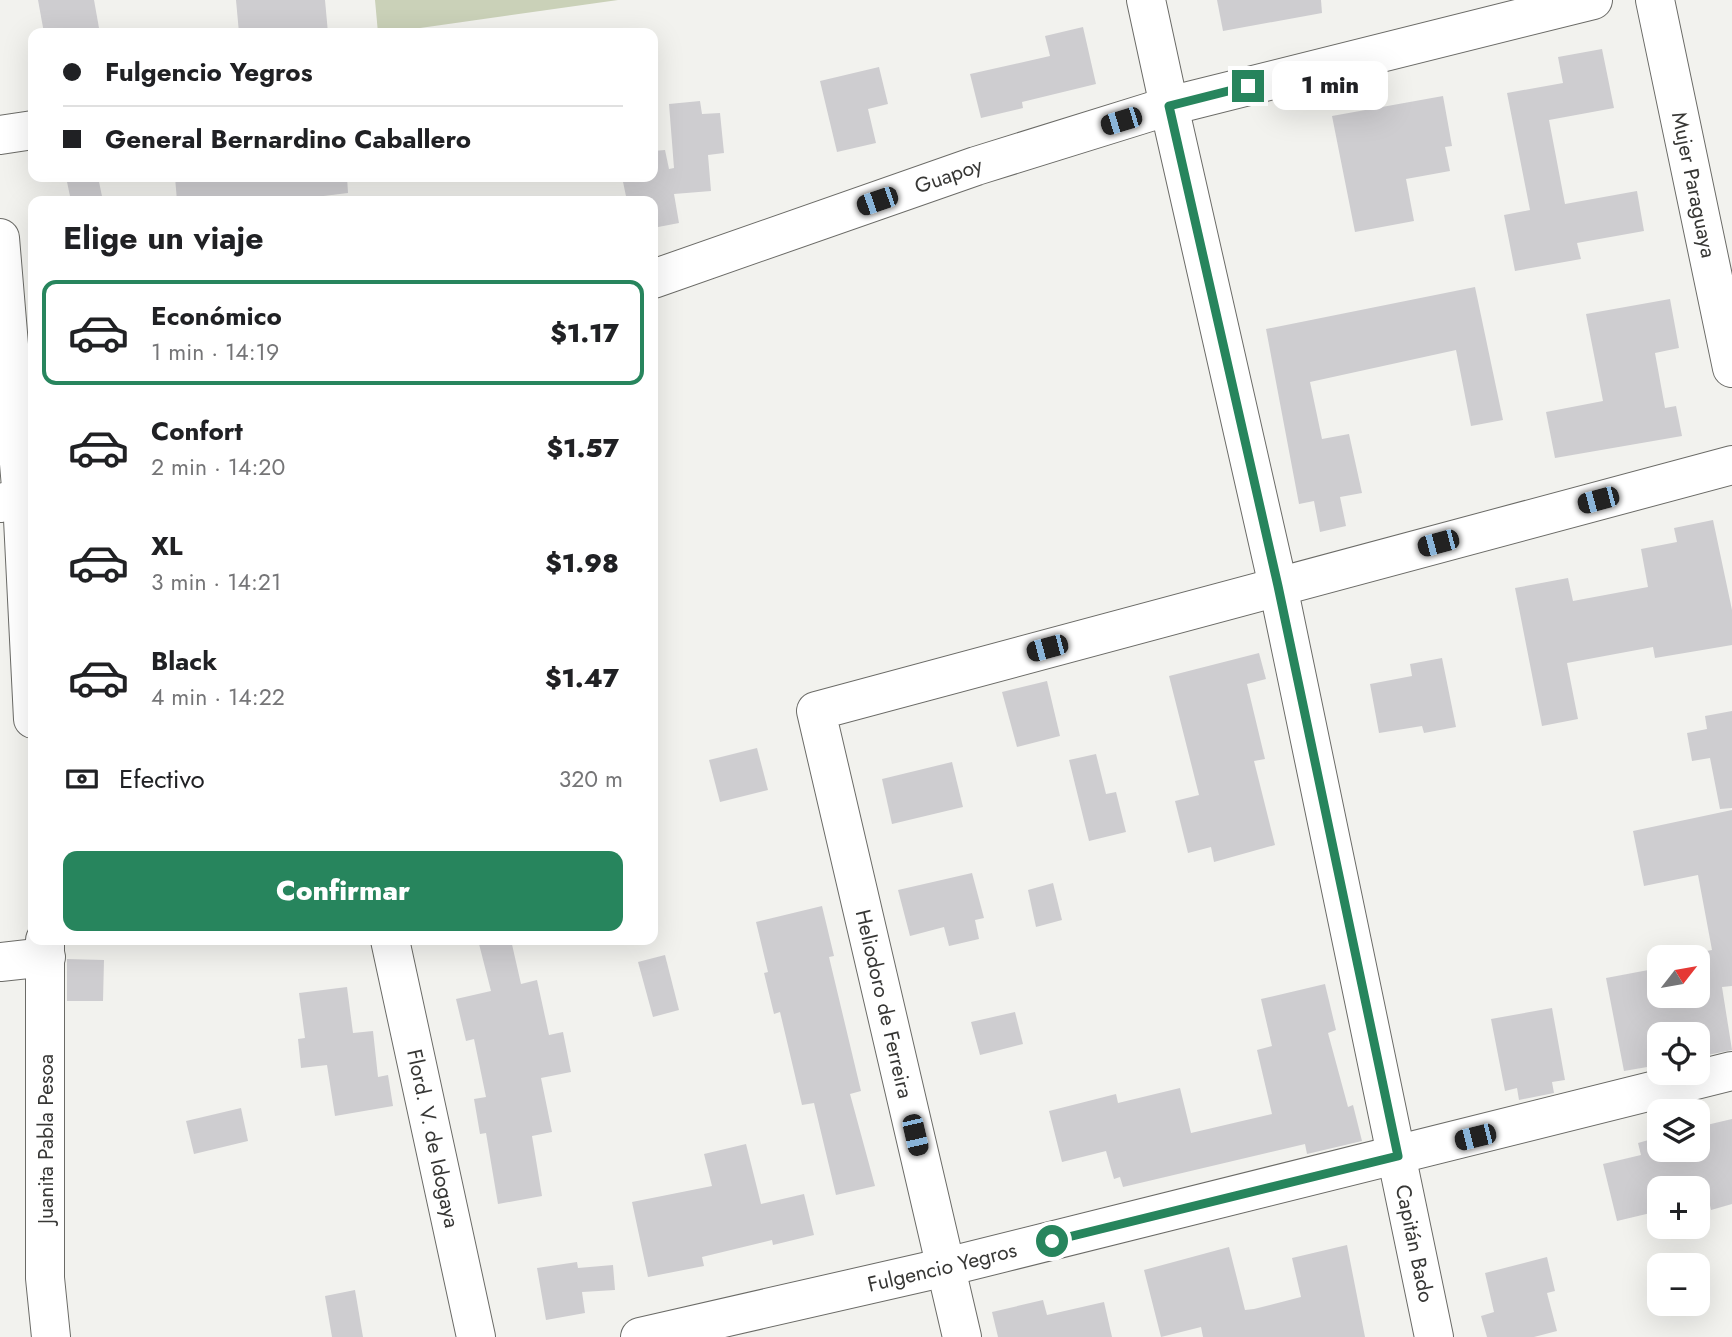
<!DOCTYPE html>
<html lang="es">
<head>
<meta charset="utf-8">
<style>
	:root { --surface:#fff; --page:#f6f6f6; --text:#202124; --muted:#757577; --line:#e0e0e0; --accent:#27855d }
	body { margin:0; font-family:Jost,sans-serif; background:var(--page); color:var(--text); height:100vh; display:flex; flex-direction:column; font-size:26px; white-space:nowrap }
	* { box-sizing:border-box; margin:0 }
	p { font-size:23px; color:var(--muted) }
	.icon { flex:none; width:38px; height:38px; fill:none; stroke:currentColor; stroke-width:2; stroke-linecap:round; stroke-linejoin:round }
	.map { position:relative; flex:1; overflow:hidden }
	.details { position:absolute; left:28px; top:196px; width:630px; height:749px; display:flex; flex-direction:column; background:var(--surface); border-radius:14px; box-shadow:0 7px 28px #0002 }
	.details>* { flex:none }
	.guide { position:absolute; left:28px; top:28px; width:630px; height:154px; border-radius:14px; box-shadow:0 7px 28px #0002; display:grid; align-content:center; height:154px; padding:0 35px; background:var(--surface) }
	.needle { width:46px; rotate:59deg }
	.tools { position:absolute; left:1647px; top:945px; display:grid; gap:14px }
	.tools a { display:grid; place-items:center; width:63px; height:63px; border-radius:14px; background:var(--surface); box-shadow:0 7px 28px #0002; font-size:35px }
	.end { position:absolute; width:32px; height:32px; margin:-16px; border:9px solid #27855d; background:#fff; box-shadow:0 0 0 4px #fff }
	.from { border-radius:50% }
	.bubble { position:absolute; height:49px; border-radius:14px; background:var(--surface); box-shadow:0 7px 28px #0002; font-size:23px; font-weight:800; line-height:49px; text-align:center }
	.car { position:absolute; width:21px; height:42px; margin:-21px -10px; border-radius:9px; box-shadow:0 0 5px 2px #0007; background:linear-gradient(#222 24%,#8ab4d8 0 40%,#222 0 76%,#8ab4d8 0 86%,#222 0) }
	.guide b { display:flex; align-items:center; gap:24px; height:66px; font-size:26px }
	.guide b+b { border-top:2px solid var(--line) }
	.guide i { width:18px; height:18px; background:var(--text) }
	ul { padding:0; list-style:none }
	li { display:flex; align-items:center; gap:21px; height:105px; margin:0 14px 10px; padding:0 21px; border:4px solid transparent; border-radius:14px }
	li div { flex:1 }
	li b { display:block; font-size:26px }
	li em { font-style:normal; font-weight:800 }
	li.selected { border-color:var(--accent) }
	li>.icon { width:63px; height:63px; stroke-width:1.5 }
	h2 { padding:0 35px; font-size:32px; line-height:84px }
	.pay { display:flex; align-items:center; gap:18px; height:77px; padding:0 35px; font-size:26px }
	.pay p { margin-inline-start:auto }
	.action { display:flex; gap:14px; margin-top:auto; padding:14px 35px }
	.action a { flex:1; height:80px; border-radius:14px; background:var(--accent); color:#fff; font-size:28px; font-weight:800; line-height:80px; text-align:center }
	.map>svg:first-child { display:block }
</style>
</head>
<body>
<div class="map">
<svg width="1732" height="1337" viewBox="0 0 1732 1337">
	<rect width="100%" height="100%" fill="#f2f2ee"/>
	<polygon fill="#cad1b8" points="375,0 618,0 385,33 378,33"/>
	<g fill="#cecdd0">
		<polygon points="38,0 94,0 99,28 44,33"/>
		<polygon points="236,0 325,0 328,33 239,33"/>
		<polygon points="1217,0 1321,0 1322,13 1223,31"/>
		<polygon points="1083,27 1096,84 1022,102 1023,108 981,118 970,74 1050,56 1045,36"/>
		<polygon points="1602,49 1614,108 1549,120 1565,204 1637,191 1644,231 1577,243 1581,259 1515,271 1504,215 1530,210 1507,93 1563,83 1558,57"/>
		<polygon points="879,67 888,104 868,109 876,143 837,152 820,81"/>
		<polygon points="1443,96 1452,146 1445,147 1450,171 1406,179 1414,221 1355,232 1332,116"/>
		<polygon points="700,101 702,114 720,113 724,153 708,155 711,191 674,194 679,223 653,228 653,201 627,201 622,177 653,177 653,151 665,150 669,169 674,168 669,104"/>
		<polygon points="66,177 98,177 103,201 71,201"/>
		<polygon points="175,177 347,177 348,193 283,201 177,201"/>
		<polygon points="1475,287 1503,420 1471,426 1456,350 1310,382 1322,439 1349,434 1362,493 1340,497 1346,526 1320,532 1314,501 1299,504 1266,329"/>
		<polygon points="1670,299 1679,348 1655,353 1665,408 1676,406 1682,436 1555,458 1546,412 1603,401 1586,314"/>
		<polygon points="1713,520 1732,610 1732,645 1655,658 1653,647 1567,663 1578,719 1542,726 1515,588 1568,578 1573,601 1648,587 1641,549 1677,542 1674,528"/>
		<polygon points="1259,653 1266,679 1247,684 1265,759 1254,761 1275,845 1214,862 1211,847 1188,853 1175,801 1199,795 1169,676"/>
		<polygon points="1442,658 1456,727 1424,733 1422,726 1379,733 1370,684 1412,676 1410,664"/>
		<polygon points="1047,681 1060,736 1017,747 1002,692"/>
		<polygon points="1732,711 1732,808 1720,809 1710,758 1692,761 1687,733 1707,729 1705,716"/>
		<polygon points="757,748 768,790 720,802 709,760"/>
		<polygon points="1096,754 1106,794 1116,792 1126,832 1089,841 1069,760"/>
		<polygon points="952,762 963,807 892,824 882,779"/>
		<polygon points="1732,810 1732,986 1722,987 1732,1050 1698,1057 1698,1034 1659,1034 1659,1065 1624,1071 1606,978 1659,968 1659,996 1698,996 1698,957 1691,957 1690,954 1712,950 1698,875 1644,886 1633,831"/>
		<polygon points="972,873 984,918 975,920 979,939 949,946 944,927 910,936 898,890"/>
		<polygon points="1053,883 1062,920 1036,927 1028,890"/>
		<polygon points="822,906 834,956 829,957 861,1091 850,1094 875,1186 836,1195 814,1103 802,1105 780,1012 774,1014 764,973 768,972 756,922"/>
		<polygon points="478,940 511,940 521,984 537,980 549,1035 563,1032 571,1072 541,1078 552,1132 532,1136 542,1196 498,1204 486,1133 480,1134 474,1099 486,1097 474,1039 466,1041 456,999 491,991"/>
		<polygon points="665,955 679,1010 653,1017 638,962"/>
		<polygon points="67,959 104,960 103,1001 67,1001"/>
		<polygon points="1325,984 1336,1030 1328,1033 1348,1107 1353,1105 1362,1141 1307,1154 1305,1144 1123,1187 1120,1177 1114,1179 1106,1151 1062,1162 1049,1111 1116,1094 1118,1103 1180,1088 1191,1133 1272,1114 1257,1050 1272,1046 1261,999"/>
		<polygon points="347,987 353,1033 373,1031 378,1077 388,1075 393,1106 335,1116 327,1065 301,1068 298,1039 305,1038 299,993"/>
		<polygon points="1552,1008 1565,1080 1552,1082 1554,1093 1519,1100 1517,1088 1505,1091 1491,1019"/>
		<polygon points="1015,1012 1023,1044 980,1055 971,1022"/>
		<polygon points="241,1108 248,1141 194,1154 186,1121"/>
		<polygon points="1732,1119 1732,1204 1711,1210 1706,1188 1659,1188 1659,1211 1617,1221 1603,1164 1641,1155 1638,1143 1659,1137 1659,1150 1698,1150 1698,1127"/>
		<polygon points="746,1144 761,1204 804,1194 814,1235 773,1245 772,1240 702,1257 704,1266 648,1277 632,1202 712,1186 704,1154"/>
		<polygon points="1347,1245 1365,1337 1203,1337 1201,1327 1161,1337 1144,1270 1229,1247 1245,1310 1254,1309 1301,1297 1292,1258"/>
		<polygon points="1547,1257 1555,1291 1547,1293 1557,1331 1534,1337 1487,1337 1481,1316 1494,1312 1485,1273"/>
		<polygon points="577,1262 578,1268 613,1265 615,1290 582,1292 585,1313 546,1320 537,1268"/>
		<polygon points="355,1290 363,1337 332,1337 325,1296"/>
		<polygon points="1043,1300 1047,1315 1104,1302 1112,1337 998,1337 992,1312"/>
	</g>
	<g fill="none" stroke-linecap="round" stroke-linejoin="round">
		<g stroke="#6b6b67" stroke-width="40">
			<g id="street">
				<path id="s1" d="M1655 0 1732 368"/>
				<polyline points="1169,106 1593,0"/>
				<polyline points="0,135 33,130"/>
				<polyline points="0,238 22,499 33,719"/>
				<polyline points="45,940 45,1278 51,1337"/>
				<path id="s2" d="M390 940 476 1337"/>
				<polyline points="0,962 46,957"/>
				<path id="s3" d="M640 1337 946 1267 1732 1071"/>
				<polyline points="962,1337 816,711 1732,465"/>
			</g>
		</g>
		<g stroke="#6b6b67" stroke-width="40">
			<polyline id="secondary" points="1146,0 1169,106"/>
		</g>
		<g stroke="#6b6b67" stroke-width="40">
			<g id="primary">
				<path id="s4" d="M653 279 976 166 1169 106 1278 586 1434 1337"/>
				<polyline points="0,503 33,495"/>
			</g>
		</g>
		<use href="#street" stroke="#fff" stroke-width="38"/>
		<use href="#secondary" stroke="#fff" stroke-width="38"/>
		<use href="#primary" stroke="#fff" stroke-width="38"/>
	</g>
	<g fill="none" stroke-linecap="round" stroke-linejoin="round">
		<polyline stroke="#27855d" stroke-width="9" points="1052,1241 1398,1156 1278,586 1169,106 1248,86"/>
	</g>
	<g text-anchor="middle" stroke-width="5" stroke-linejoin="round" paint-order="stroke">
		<g font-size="21" fill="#373735" stroke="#fff">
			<text dy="7" stroke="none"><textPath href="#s4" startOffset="313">Guapoy</textPath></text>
			<text dy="7" stroke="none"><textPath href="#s1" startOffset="189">Mujer Paraguaya</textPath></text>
			<text transform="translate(884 1004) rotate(77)" y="7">Heliodoro de Ferreira</text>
			<text dy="7" stroke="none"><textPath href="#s2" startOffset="203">Flord. V. de Idogaya</textPath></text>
			<text transform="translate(46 1139) rotate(-90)" y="7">Juanita Pabla Pesoa</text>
			<text dy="7" stroke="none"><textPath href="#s4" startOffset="1708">Capitán Bado</textPath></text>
			<text dy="7" stroke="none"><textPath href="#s3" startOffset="310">Fulgencio Yegros</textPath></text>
		</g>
	</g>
</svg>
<div class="tools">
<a><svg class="needle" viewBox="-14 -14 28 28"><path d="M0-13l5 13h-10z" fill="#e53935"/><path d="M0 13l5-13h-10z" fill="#757577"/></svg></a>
<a><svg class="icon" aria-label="locate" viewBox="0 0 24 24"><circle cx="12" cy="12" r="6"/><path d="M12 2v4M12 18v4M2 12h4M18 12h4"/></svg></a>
<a><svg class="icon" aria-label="layers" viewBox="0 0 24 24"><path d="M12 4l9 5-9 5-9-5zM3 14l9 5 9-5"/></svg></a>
<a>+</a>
<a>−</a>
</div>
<i class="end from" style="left:1052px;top:1241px"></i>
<i class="end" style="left:1248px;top:86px"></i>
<div class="bubble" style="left:1272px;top:61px;width:116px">1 min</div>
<i class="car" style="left:1121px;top:121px;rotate:253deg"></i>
<i class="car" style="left:877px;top:201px;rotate:251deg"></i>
<i class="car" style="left:1598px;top:500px;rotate:255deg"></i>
<i class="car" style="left:1438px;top:543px;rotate:255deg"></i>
<i class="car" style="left:1047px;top:648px;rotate:255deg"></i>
<i class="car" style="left:915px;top:1135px;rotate:167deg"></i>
<i class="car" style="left:1475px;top:1137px;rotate:256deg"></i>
<div class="guide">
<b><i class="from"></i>Fulgencio Yegros</b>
<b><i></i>General Bernardino Caballero</b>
</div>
<section class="details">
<h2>Elige un viaje</h2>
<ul>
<li class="selected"><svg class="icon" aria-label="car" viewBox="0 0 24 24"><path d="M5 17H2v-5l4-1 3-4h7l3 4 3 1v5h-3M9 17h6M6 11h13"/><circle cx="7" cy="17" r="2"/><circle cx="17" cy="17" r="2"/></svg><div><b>Económico</b><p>1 min · 14:19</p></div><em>$1.17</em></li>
<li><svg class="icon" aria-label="car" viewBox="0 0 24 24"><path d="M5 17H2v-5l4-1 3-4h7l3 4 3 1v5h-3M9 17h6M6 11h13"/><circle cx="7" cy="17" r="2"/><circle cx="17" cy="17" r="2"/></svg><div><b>Confort</b><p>2 min · 14:20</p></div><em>$1.57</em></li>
<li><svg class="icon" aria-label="car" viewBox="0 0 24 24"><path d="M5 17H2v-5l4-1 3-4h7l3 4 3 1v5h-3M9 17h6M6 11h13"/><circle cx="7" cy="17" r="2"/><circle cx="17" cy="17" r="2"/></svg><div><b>XL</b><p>3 min · 14:21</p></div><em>$1.98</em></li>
<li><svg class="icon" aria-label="car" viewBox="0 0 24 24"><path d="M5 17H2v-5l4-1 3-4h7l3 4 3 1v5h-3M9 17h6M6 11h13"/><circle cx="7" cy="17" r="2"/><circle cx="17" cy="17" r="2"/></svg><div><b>Black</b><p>4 min · 14:22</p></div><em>$1.47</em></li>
</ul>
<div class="pay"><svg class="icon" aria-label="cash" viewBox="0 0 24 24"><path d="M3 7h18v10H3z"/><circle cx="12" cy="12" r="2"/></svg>Efectivo<p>320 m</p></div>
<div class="action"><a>Confirmar</a></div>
</section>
</div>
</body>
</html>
